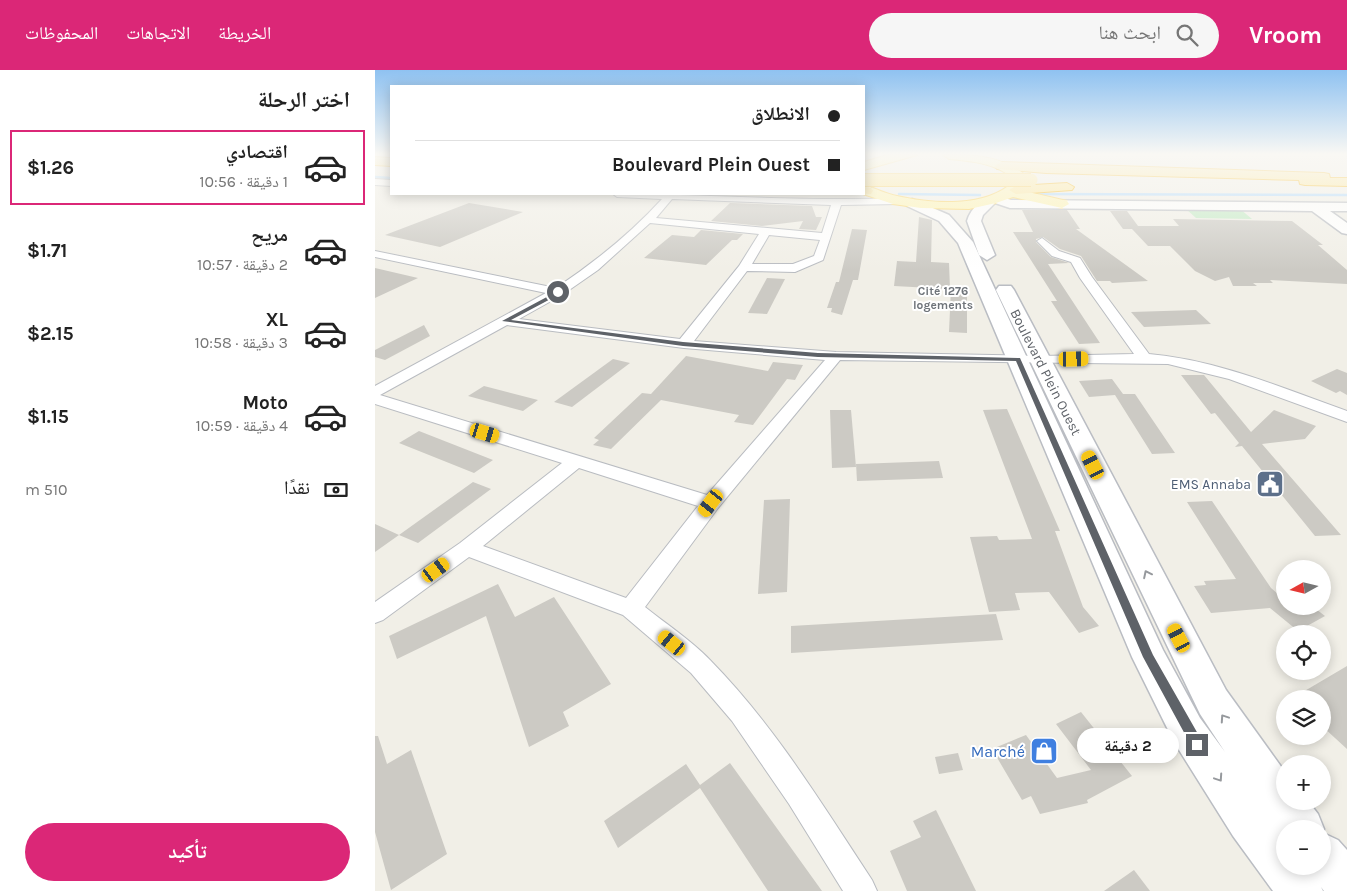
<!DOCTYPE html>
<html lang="ar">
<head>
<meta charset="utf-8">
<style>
	:root { --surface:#fff; --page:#f6f6f6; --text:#222; --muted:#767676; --line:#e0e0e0; --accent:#db2777 }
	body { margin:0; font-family:Karla,"Noto Naskh Arabic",sans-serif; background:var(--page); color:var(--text); direction:rtl; height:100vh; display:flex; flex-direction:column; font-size:19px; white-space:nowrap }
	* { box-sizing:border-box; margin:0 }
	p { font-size:16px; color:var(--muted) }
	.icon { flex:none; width:28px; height:28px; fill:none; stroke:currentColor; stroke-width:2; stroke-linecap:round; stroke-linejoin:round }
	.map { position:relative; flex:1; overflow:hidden; direction:ltr }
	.side { display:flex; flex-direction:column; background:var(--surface); width:375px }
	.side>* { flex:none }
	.guide { position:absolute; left:15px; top:15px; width:475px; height:110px; border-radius:0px; box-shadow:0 2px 12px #0003; direction:rtl; display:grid; align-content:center; height:110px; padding:0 25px; background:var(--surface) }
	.needle { width:32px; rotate:262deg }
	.controls { position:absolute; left:901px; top:490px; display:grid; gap:10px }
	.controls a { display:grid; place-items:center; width:55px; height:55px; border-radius:50%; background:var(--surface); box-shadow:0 2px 12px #0003; font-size:25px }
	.end { position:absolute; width:22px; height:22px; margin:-11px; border:6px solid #5e6268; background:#fff; box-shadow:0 0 0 2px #fff }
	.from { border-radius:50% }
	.bubble { position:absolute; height:35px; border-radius:18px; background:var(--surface); box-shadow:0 2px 12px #0003; font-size:16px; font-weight:700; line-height:35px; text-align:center; direction:rtl }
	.car { position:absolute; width:15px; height:30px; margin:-15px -8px; border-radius:6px; box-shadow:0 0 4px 1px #0007; background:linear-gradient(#f5c518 24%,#345 0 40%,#f5c518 0 76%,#345 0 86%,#f5c518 0) }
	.guide b { display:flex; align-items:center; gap:18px; height:48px; font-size:19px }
	.guide b+b { border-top:1px solid var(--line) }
	.guide i { width:12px; height:12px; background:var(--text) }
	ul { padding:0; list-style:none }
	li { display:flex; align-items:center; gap:15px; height:75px; margin:0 10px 8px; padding:0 15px; border:2px solid transparent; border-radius:0px }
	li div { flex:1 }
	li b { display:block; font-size:19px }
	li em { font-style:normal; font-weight:700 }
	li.on { border-color:var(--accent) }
	li>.icon { width:45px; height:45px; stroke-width:1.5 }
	h2 { padding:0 25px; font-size:22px; line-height:60px }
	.pay { display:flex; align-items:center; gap:12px; height:55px; padding:0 25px; font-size:19px }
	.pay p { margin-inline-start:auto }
	.cta { display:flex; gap:10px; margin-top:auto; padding:10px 25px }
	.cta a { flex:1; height:58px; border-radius:30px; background:var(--accent); color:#fff; font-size:20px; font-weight:700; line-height:58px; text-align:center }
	header { display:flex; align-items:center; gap:30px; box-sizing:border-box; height:70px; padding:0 25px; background:var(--accent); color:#fff }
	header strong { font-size:24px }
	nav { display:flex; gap:28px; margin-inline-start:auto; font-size:18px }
	.search { width:350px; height:45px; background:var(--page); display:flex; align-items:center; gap:12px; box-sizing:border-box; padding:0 18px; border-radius:28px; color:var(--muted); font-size:19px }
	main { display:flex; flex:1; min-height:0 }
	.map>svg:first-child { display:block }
</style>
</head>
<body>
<header>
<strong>Vroom</strong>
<div class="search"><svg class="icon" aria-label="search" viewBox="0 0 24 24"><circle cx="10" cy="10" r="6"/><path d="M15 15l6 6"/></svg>ابحث هنا</div>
<nav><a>الخريطة</a><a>الاتجاهات</a><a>المحفوظات</a></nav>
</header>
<main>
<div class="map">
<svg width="972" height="821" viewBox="0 0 972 821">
	<rect width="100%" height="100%" fill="#f1efe7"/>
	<polygon fill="#c2eac4" points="810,138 865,139 877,149 821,148"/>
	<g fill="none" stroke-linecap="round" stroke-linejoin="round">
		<g stroke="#a9d7ff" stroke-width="2.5">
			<polyline points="0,107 16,108"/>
			<polyline points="524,124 605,125"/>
			<polyline points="657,124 972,125"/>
		</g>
	</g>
	<g fill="#cccac4">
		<polygon points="94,133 148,142 65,177 10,165"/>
		<polygon points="355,133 437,136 441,147 447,147 441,160 424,159 428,151 387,156 336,151"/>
		<polygon points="647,140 692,140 705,159 701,159 773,211 737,213 735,211 722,211 706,186 685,179 668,167 661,169 661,172 676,187 694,193 673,194 725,273 704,274 676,231 682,231 638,162 658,162"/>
		<polygon points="735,141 752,141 763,156 804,156 798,149 917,151 948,175 943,175 972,200 972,214 895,210 898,213 878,213 882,216 858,216 854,207 840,211 820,201 795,176 773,176 757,159 748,159"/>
		<polygon points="544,147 557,150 556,192 574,193 575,219 519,216 522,191 541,192"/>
		<polygon points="477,159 492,160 483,210 478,210 467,245 456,242 457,238 452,238 461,212 464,212"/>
		<polygon points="326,160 368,164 362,170 357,170 331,195 269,188 297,165 319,167"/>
		<polygon points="0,198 43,208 0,228"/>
		<polygon points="392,208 410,209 392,244 373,243"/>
		<polygon points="576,217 592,218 592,263 574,262"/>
		<polygon points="821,240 836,254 769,257 756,242"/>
		<polygon points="49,255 55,266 10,290 0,287 0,280"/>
		<polygon points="311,286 393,301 398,292 428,295 420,310 412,309 378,355 359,352 364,345 286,330 236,379 218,375 224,370 219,368 267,323 276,324"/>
		<polygon points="238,289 255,293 197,337 179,332"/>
		<polygon points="962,299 972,303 972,325 965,321 961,323 936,311"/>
		<polygon points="806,305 829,305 876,362 899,340 941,356 930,369 887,374 966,465 940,466 867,376 860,377 864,373 840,343 836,344"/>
		<polygon points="737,309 748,324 760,324 800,383 777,384 740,325 714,327 704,311"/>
		<polygon points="109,316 163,330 148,341 93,326"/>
		<polygon points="632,339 685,461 680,461 708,537 724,556 704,563 674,522 640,523 645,540 614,542 595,467 622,466 624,470 657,469 608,340"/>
		<polygon points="455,340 476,340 481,397 457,398"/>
		<polygon points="44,361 118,390 99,403 24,373"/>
		<polygon points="564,391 568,408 482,411 481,394"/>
		<polygon points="98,412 116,419 43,473 24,465"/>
		<polygon points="415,429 412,522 383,524 389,430"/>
		<polygon points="837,431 896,518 910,530 910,536 937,536 950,546 923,561 895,538 836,543 819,516 831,515 829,511 861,509 812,432"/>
		<polygon points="0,454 24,465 0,482"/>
		<polygon points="123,514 140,547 179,527 236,614 188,642 194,656 154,677 111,546 22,589 14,566"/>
		<polygon points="621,544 628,570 416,583 416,556"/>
		<polygon points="972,596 972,679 948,657 948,629 916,629"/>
		<polygon points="706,642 757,706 712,730 713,733 665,744 656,726 647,730 617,679 651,665 682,708 716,700 681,654"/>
		<polygon points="0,666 3,666 12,694 36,680 72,784 16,820 0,762"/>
		<polygon points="583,683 588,700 564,704 560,687"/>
		<polygon points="355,693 447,821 393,821 325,718 243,778 229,751 311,694 325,715"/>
		<polygon points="561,740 601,821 532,821 515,781 546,767 538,751"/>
		<polygon points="759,800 775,821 729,821"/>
	</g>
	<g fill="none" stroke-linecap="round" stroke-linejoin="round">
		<g stroke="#b9bcc1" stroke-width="2">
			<g id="street">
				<polygon points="0,109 16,110 16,116 0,115"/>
				<path d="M238 124C333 124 429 132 525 128L530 131 525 134 466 135 448 190 420 202 372 201 319 271 461 282 666 286 759 284 705 208 696 192 677 186 662 171 667 168 684 181 705 188 717 207 774 284C843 290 907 318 972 341V352L854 309 793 294 465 290 343 438 270 537C291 554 316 570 335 590 399 655 447 734 497 810L502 821H468L414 734 357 651 316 603 248 545 94 487 8 550 0 553V532L85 473 187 393 0 334V316L171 223 0 187V181L181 218C220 192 256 163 287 129L242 127ZM297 129 456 135 447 163 281 148ZM275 153 384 164 364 196 305 269 144 249 187 225 223 200ZM394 165 445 170 439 186 418 194H377ZM132 255 309 278 450 290 332 425 5 325ZM204 398 323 436 251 528 108 476Z"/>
			</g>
		</g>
		<g stroke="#babdc3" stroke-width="3">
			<g id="secondary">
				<path d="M621 125 636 130 972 133V141H955L972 153V164L967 163 937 141 635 138 620 133 608 145 606 151 620 185 612 190 604 185 592 151C596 137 608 128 621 125Z"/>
				<polygon points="537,129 574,145 598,172 788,580 825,648 850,682 825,644 621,220 624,216 636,216 639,220 851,620 910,702 910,731 933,731 943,744 949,759 948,763 948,759 910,759 910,796 948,796 948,763 963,770 972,780 972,821 949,821 946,817 948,821 898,821 858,766 799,672 757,587 583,173 564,151 532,136 530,133"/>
			</g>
		</g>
		<g stroke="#fbd157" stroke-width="2">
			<g id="primary">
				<polygon points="512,85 542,85 489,100 489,92"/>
				<path d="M568 85C598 85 624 85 649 104L652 113 645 120 692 131 694 134 687 138 638 127 621 133 594 139 546 138 518 134 488 124 489 115C500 118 511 124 522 126 558 134 610 138 638 112V108C619 93 597 91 574 89Z"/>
			</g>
		</g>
		<g stroke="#f8b200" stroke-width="2">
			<g id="highway">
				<polygon points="0,87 16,88 16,96 0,95"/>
				<polygon points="626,92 949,103 954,104 955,108 972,108 972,116 930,115 925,114 924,110 671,103 622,99 620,96"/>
				<polygon points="692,113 699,117 697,120 641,124 634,120 641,116"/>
				<polygon points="489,117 496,118 498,121 496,124 484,124 489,124"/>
			</g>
		</g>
		<use href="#street" fill="#fff" fill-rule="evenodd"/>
		<use href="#secondary" fill="#fff" fill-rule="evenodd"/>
		<use href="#primary" fill="#fff4ae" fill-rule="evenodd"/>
		<use href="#highway" fill="#ffe690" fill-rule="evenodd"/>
		<g stroke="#f8b200" stroke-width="14" stroke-linecap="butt">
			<polyline id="highway-bridge" points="489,110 656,110"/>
		</g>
		<use href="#highway-bridge" stroke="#ffe690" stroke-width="13"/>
	</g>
	<defs><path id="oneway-chevron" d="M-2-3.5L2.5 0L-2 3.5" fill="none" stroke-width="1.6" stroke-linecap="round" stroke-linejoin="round" transform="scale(1.25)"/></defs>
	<g stroke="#96999d">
		<use href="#oneway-chevron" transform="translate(772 504) rotate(-116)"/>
		<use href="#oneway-chevron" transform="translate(849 648) rotate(-124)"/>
		<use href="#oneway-chevron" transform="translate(844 708) rotate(56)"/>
	</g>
	<linearGradient id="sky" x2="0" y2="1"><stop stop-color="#8fc2f1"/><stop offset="0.42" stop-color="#f9f8f4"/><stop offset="1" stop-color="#f9f8f4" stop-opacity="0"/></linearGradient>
	<rect width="972" height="200" fill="url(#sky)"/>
	<polygon fill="#5e6268" points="183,221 185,224 136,250 308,272 443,283 645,288 778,585 827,671 827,679 818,679 768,587 641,291 443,287 308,276 127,251"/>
	<defs>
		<g id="civic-square" transform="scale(1.4375)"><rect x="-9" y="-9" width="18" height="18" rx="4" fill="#5c6f8a" stroke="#fff"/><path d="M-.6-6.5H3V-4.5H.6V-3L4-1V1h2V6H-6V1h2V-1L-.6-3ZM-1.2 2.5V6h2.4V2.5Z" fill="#fff"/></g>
		<g id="shop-square" transform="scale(1.4375)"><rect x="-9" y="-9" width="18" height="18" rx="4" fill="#3f7fe0" stroke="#fff"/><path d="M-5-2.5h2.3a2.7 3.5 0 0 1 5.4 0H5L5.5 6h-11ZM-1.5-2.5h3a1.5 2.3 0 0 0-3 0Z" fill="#fff"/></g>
	</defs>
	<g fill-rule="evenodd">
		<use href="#civic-square" x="895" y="414"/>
		<use href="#shop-square" x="669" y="681"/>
	</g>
	<g text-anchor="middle" stroke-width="4" stroke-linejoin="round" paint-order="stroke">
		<g font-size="12" font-weight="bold" fill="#6f747a" stroke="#fff">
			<text x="568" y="225">Cité 1276<tspan x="568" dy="14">logements</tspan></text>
		</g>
		<g font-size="14" fill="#5e6268" stroke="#fff">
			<text transform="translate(671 302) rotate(63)" y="5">Boulevard Plein Ouest</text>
		</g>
		<g font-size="14" fill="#4e5e75" stroke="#fff" text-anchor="end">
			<text x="876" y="419">EMS Annaba</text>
		</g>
		<g font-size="16" fill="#366cbe" stroke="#fff" text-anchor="end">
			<text x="650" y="687">Marché</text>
		</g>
	</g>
</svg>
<div class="controls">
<a><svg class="needle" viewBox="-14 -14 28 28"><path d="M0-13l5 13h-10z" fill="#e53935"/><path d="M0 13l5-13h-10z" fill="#767676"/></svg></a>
<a><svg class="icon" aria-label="locate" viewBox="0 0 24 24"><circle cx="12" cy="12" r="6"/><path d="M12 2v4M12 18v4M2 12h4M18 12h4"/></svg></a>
<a><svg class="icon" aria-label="layers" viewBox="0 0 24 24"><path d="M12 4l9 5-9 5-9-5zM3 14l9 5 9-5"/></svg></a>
<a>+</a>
<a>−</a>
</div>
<i class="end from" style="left:183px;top:222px"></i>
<i class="end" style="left:822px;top:675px"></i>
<div class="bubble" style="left:702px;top:658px;width:102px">2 دقيقة</div>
<i class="car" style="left:699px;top:289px;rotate:89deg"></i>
<i class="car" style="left:110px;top:363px;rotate:107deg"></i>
<i class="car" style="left:718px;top:395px;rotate:333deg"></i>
<i class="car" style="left:336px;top:433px;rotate:217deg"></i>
<i class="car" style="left:61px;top:500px;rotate:54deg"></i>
<i class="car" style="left:804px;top:568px;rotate:332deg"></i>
<i class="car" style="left:297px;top:573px;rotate:309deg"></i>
<div class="guide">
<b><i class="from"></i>الانطلاق</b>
<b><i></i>Boulevard Plein Ouest</b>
</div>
</div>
<section class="side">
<h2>اختر الرحلة</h2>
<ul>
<li class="on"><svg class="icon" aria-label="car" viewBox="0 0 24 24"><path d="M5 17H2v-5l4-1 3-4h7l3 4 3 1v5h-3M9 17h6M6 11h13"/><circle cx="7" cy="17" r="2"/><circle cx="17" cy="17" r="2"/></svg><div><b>اقتصادي</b><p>1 دقيقة · 10:56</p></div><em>$1.26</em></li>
<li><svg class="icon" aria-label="car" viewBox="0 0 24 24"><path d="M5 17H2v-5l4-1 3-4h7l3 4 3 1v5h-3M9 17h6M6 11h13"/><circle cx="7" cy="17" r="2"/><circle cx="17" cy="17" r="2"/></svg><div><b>مريح</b><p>2 دقيقة · 10:57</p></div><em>$1.71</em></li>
<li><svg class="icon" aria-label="car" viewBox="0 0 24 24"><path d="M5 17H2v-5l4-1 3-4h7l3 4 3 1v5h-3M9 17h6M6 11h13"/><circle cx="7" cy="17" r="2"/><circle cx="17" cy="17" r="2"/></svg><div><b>XL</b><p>3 دقيقة · 10:58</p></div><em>$2.15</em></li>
<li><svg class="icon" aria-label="car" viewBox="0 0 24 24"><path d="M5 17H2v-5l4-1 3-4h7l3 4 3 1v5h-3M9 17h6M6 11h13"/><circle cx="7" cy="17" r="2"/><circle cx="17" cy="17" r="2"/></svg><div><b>Moto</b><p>4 دقيقة · 10:59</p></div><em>$1.15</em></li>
</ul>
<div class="pay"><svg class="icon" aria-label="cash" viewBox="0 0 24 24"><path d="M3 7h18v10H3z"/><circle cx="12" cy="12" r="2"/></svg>نقدًا<p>510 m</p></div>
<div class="cta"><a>تأكيد</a></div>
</section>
</main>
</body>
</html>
